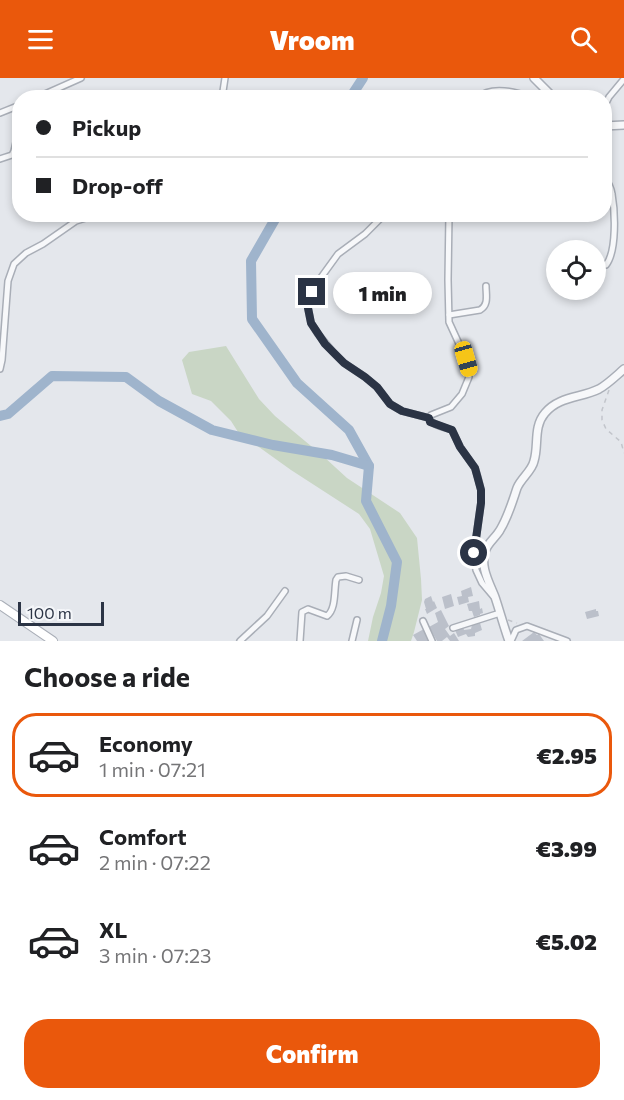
<!DOCTYPE html>
<html lang="en">
<head>
<meta charset="utf-8">
<style>
	:root { --surface:#fff; --page:#f2f2f2; --text:#202124; --muted:#757577; --line:#e0e0e0; --accent:#ea580c }
	body { margin:0; font-family:Commissioner,sans-serif; background:var(--page); color:var(--text); height:100vh; display:flex; flex-direction:column; font-size:22px; white-space:nowrap }
	* { box-sizing:border-box; margin:0 }
	p { font-size:20px; color:var(--muted) }
	.icon { flex:none; width:33px; height:33px; fill:none; stroke:currentColor; stroke-width:2; stroke-linecap:round; stroke-linejoin:round }
	.map { position:relative; height:563px; overflow:hidden }
	.side { display:flex; flex-direction:column; background:var(--surface); flex:1 }
	.side>* { flex:none }
	.banner { position:absolute; left:12px; top:12px; width:600px; height:132px; border-radius:24px; box-shadow:0 3px 9px #0003; display:grid; align-content:center; height:132px; padding:0 24px; background:var(--surface) }
	.tools { position:absolute; left:546px; top:162px; display:grid; gap:12px }
	.tools a { display:grid; place-items:center; width:60px; height:60px; border-radius:50%; background:var(--surface); box-shadow:0 3px 9px #0003; font-size:30px }
	.scale { position:absolute; left:18px; bottom:15px; width:86px; box-sizing:border-box; padding-left:6px; border:3px solid #2b3445; border-top:0; font-size:16px; line-height:21px; white-space:nowrap; color:#2b3445; -webkit-text-stroke:4px #f4f6f9; paint-order:stroke }
	.end { position:absolute; width:27px; height:27px; margin:-14px; border:8px solid #2b3445; background:#fff; box-shadow:0 0 0 3px #fff }
	.from { border-radius:50% }
	.bubble { position:absolute; height:42px; border-radius:21px; background:var(--surface); box-shadow:0 3px 9px #0003; font-size:20px; font-weight:800; line-height:42px; text-align:center }
	.car { position:absolute; width:18px; height:36px; margin:-18px -9px; border-radius:8px; box-shadow:0 0 4px 2px #0007; background:linear-gradient(#f5c518 24%,#345 0 40%,#f5c518 0 76%,#345 0 86%,#f5c518 0) }
	.banner b { display:flex; align-items:center; gap:21px; height:57px; font-size:22px }
	.banner b+b { border-top:2px solid var(--line) }
	.banner i { width:15px; height:15px; background:var(--text) }
	ul { padding:0; list-style:none }
	li { display:flex; align-items:center; gap:18px; height:84px; margin:0 12px 9px; padding:0 12px; border:3px solid transparent; border-radius:24px }
	li div { flex:1 }
	li b { display:block; font-size:22px }
	li em { font-style:normal; font-weight:800 }
	li.active { border-color:var(--accent) }
	li>.icon { width:54px; height:54px; stroke-width:1.5 }
	h2 { padding:0 24px; font-size:27px; line-height:72px }
	.primary-button { display:flex; gap:12px; margin-top:auto; padding:12px 24px }
	.primary-button a { flex:1; height:69px; border-radius:24px; background:var(--accent); color:#fff; font-size:24px; font-weight:800; line-height:69px; text-align:center }
	header { display:flex; justify-content:space-between; align-items:center; height:78px; padding:0 24px; background:var(--accent); color:#fff; font-size:27px; font-weight:800 }
	.map>svg:first-child { display:block }
</style>
</head>
<body>
<header><svg class="icon" aria-label="menu" viewBox="0 0 24 24"><path d="M4 6h16M4 12h16M4 18h16"/></svg>Vroom<svg class="icon" aria-label="search" viewBox="0 0 24 24"><circle cx="10" cy="10" r="6"/><path d="M15 15l6 6"/></svg></header>
<div class="map">
<svg width="624" height="563" viewBox="0 0 624 563">
	<rect width="100%" height="100%" fill="#e4e7ec"/>
	<polygon fill="#c9d6c5" points="226,268 259,321 275,338 323,378 347,400 400,435 417,460 421,501 422,522 414,554 411,563 368,563 373,539 381,515 384,498 370,451 359,436 291,392 238,354 231,343 211,323 192,316 182,282 189,274"/>
	<g fill="none" stroke-linecap="round" stroke-linejoin="round">
		<g stroke="#9fb4cc" stroke-width="10">
			<polyline points="350,20 363,0"/>
			<polyline points="278,136 251,183 252,241 297,305 349,352 369,388 366,423 397,484 391,528 382,563"/>
			<polyline points="0,338 8,336 52,298 126,299 159,323 212,352 273,367 332,377 369,388"/>
		</g>
	</g>
	<g fill="#bbc0ca">
		<polygon points="471,509 473,518 468,519 469,524 459,527 457,519 462,518 461,513"/>
		<polygon points="451,516 454,528 445,531 442,519"/>
		<polygon points="431,518 433,524 434,523 437,530 427,536 425,531 426,531 424,524 425,521"/>
		<polygon points="479,523 480,531 482,530 483,535 480,536 480,537 474,539 472,533 469,533 467,526"/>
		<polygon points="596,531 596,533 598,533 599,538 587,541 585,534"/>
		<polygon points="441,532 449,548 445,551 450,558 454,555 459,563 450,563 447,559 442,563 437,563 429,549 438,544 435,535"/>
		<polygon points="480,545 482,552 475,555 475,558 468,559 466,556 458,559 455,552 463,549 464,552 471,551 472,547"/>
		<polygon points="424,551 429,563 417,563 413,557"/>
		<polygon points="534,554 537,557 539,556 544,563 522,563"/>
	</g>
	<g fill="none" stroke-linecap="round" stroke-linejoin="round">
		<g stroke="#a9aeb7" stroke-width="8">
			<g id="minor">
				<polyline points="36,20 81,0"/>
				<polyline points="222,20 225,0"/>
				<path d="M477 20C492 7 516 14 533 20"/>
				<polyline points="604,29 609,19 624,1"/>
				<polyline points="0,35 20,27"/>
				<polyline points="604,65 606,48"/>
				<polyline points="0,81 12,77 14,73 20,47"/>
				<polyline points="385,136 365,156 338,176 317,205 312,214 309,222 308,230 311,245 318,256 333,274 344,285 365,299 377,309 390,326 402,333 429,340"/>
				<path d="M449 136 448 202 449 244 466 281 469 299 462 316 451 329 431 337 429 340C432 348 444 349 452 352L460 369 475 390 478 400 481 412V425L474 475 476 492 482 505 493 518"/>
				<path d="M596 186 606 187C617 173 615 133 612 116 611 109 608 104 604 98"/>
				<path d="M449 237 480 232C489 227 486 217 486 208"/>
				<polyline points="0,291 2,282 8,203 14,186 26,175 43,166 76,143 99,136"/>
				<polyline points="423,543 432,563"/>
				<polyline points="453,550 500,535"/>
				<polyline points="240,563 267,538 285,513"/>
				<path d="M300 563 302 534 308 531 327 538C336 531 334 514 336 502L338 499 346 498 359 502"/>
				<polyline points="352,563 357,542"/>
				<polyline points="511,563 516,552 527,548 567,563"/>
			</g>
		</g>
		<g stroke="#a9aeb7" stroke-width="10">
			<g id="tertiary">
				<polyline points="534,0 554,20"/>
				<polyline points="604,48 624,47"/>
				<path d="M509 563C504 549 500 534 495 519 489 504 479 487 486 471 489 464 496 459 500 452 508 439 512 425 517 410 521 400 532 393 534 383 539 367 533 349 545 335 559 318 581 320 599 311 608 306 616 298 624 291"/>
			</g>
		</g>
		<g stroke="#a9aeb7" stroke-width="10">
			<polyline id="secondary" points="0,527 53,563"/>
		</g>
		<g stroke="#c2c5cb" stroke-width="1.5" stroke-dasharray="4.5 4.5" stroke-linecap="butt">
			<polyline points="609,312 602,332 602,342 606,351 621,364 624,375"/>
			<polyline points="508,542 517,545"/>
		</g>
		<use href="#minor" stroke="#f7f8fa" stroke-width="5"/>
		<use href="#tertiary" stroke="#f7f8fa" stroke-width="7"/>
		<use href="#secondary" stroke="#fff" stroke-width="8"/>
	</g>
	<g fill="none" stroke-linecap="round" stroke-linejoin="round">
		<polyline stroke="#2b3445" stroke-width="8" points="312,214 308,230 311,245 325,266 344,285 365,299 377,309 390,326 402,333 429,340 430,344 452,352 460,369 475,390 481,412 481,425 474,475"/>
	</g>
</svg>
<div class="tools">
<a><svg class="icon" aria-label="locate" viewBox="0 0 24 24"><circle cx="12" cy="12" r="6"/><path d="M12 2v4M12 18v4M2 12h4M18 12h4"/></svg></a>
</div>
<div class="scale">100 m</div>
<i class="end from" style="left:474px;top:475px"></i>
<i class="end" style="left:312px;top:214px"></i>
<div class="bubble" style="left:333px;top:194px;width:99px">1 min</div>
<i class="car" style="left:466px;top:281px;rotate:164deg"></i>
<div class="banner">
<b><i class="from"></i>Pickup</b>
<b><i></i>Drop-off</b>
</div>
</div>
<section class="side">
<h2>Choose a ride</h2>
<ul>
<li class="active"><svg class="icon" aria-label="car" viewBox="0 0 24 24"><path d="M5 17H2v-5l4-1 3-4h7l3 4 3 1v5h-3M9 17h6M6 11h13"/><circle cx="7" cy="17" r="2"/><circle cx="17" cy="17" r="2"/></svg><div><b>Economy</b><p>1 min · 07:21</p></div><em>€2.95</em></li>
<li><svg class="icon" aria-label="car" viewBox="0 0 24 24"><path d="M5 17H2v-5l4-1 3-4h7l3 4 3 1v5h-3M9 17h6M6 11h13"/><circle cx="7" cy="17" r="2"/><circle cx="17" cy="17" r="2"/></svg><div><b>Comfort</b><p>2 min · 07:22</p></div><em>€3.99</em></li>
<li><svg class="icon" aria-label="car" viewBox="0 0 24 24"><path d="M5 17H2v-5l4-1 3-4h7l3 4 3 1v5h-3M9 17h6M6 11h13"/><circle cx="7" cy="17" r="2"/><circle cx="17" cy="17" r="2"/></svg><div><b>XL</b><p>3 min · 07:23</p></div><em>€5.02</em></li>
</ul>
<div class="primary-button"><a>Confirm</a></div>
</section>
</body>
</html>
